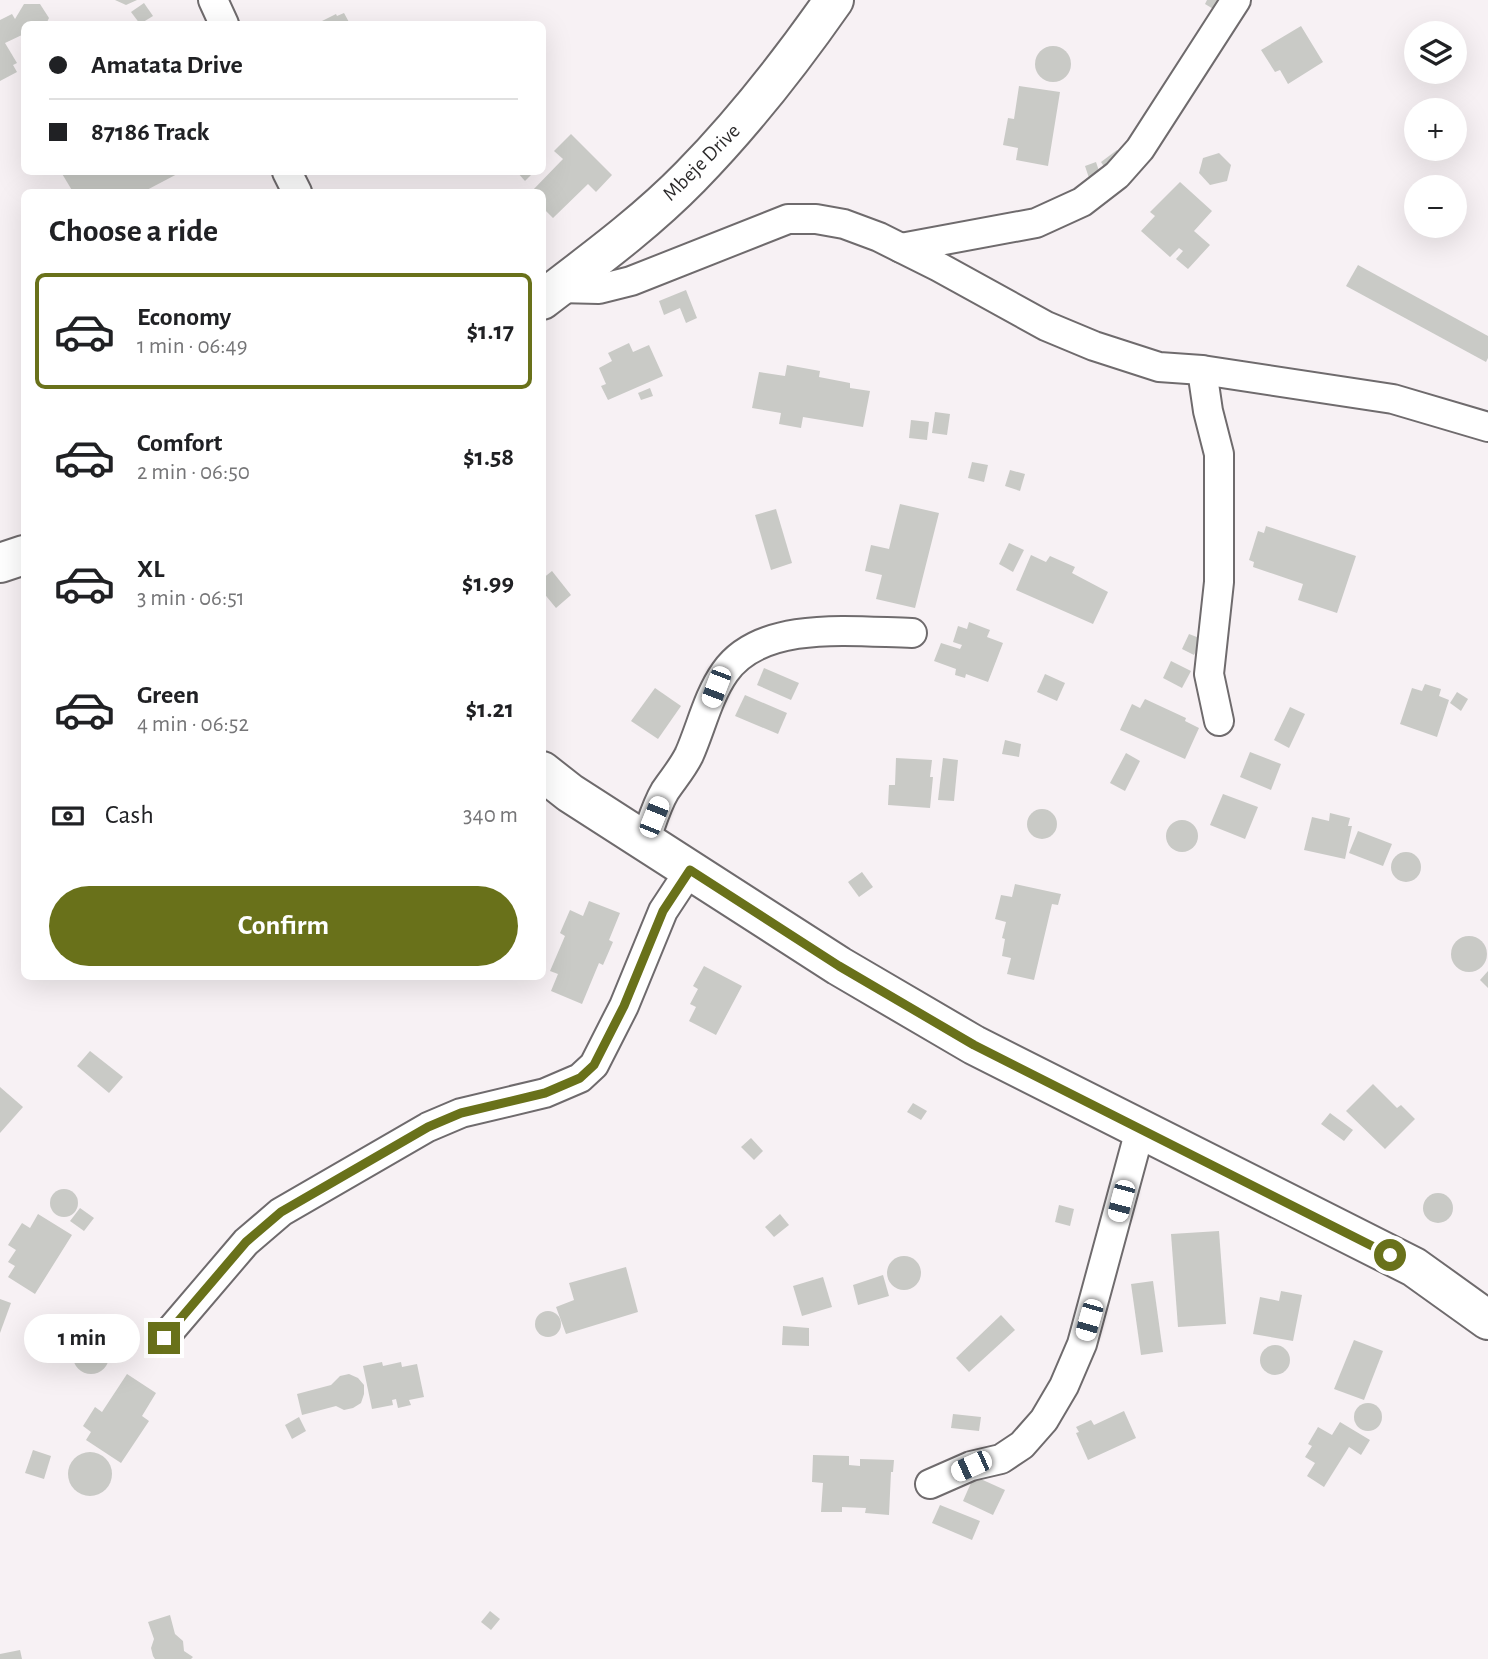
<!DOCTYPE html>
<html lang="en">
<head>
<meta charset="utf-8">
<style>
	:root { --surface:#fff; --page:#f6f6f6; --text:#202124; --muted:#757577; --line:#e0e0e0; --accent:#69711a }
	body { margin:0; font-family:"Alegreya Sans",sans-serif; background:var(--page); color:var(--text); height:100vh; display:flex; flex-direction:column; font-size:26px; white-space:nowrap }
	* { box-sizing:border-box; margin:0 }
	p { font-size:23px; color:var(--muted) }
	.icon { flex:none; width:38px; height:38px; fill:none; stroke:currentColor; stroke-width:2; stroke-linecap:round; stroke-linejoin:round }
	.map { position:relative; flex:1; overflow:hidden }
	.side { position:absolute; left:21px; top:189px; width:525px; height:791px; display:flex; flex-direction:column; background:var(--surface); border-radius:10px; box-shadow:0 7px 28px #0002 }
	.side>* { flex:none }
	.banner { position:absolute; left:21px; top:21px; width:525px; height:154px; border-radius:10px; box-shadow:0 7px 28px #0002; display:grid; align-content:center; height:154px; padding:0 28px; background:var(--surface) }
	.buttons { position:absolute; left:1404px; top:21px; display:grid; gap:14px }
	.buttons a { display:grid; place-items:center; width:63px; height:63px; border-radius:50%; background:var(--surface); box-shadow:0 7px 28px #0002; font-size:35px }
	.end { position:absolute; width:32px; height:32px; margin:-16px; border:9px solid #69711a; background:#fff; box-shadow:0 0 0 4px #fff }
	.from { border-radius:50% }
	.bubble { position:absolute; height:49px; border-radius:24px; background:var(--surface); box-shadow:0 7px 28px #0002; font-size:23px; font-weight:700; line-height:49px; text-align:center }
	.car { position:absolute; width:21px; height:42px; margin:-21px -10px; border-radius:9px; box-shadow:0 0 5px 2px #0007; background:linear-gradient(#fff 24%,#345 0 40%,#fff 0 76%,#345 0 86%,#fff 0) }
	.banner b { display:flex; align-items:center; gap:24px; height:66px; font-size:26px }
	.banner b+b { border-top:2px solid var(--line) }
	.banner i { width:18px; height:18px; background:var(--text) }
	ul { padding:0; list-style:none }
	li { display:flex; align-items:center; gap:21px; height:116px; margin:0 14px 10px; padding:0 14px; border:4px solid transparent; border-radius:10px }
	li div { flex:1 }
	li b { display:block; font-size:26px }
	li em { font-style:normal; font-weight:700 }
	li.on { border-color:var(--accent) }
	li>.icon { width:63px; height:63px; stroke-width:1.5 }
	h2 { padding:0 28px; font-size:32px; line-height:84px }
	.pay { display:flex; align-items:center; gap:18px; height:77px; padding:0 28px; font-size:26px }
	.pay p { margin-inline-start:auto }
	.cta { display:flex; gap:14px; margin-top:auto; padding:14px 28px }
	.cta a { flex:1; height:80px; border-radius:42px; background:var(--accent); color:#fff; font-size:28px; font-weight:700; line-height:80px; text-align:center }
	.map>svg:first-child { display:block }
</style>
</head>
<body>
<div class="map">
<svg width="1488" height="1659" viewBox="0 0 1488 1659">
	<rect width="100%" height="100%" fill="#f7f1f4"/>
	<g fill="#c9cac6">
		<polygon points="115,0 137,0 126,5"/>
		<polygon points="1207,0 1221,0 1215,10 1205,4"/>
		<polygon points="144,3 153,16 140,24 131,12"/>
		<polygon points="24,4 40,4 49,18 46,24 24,24 24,34 5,43 17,63 13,65 17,72 0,81 0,20 12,14 15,19"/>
		<polygon points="344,13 350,24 316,24 336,14 337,16"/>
		<polygon points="1301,26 1323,62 1288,84 1280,70 1275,72 1261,50"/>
		<circle cx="1053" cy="64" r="18"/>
		<polygon points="1019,86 1060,92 1048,166 1016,160 1018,148 1003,145 1008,118 1014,119"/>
		<polygon points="571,134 612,175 596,192 588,184 553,218 542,207 542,192 531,192 563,159 554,151"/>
		<polygon points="1117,150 1123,159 1107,171 1101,162"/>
		<polygon points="1219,153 1231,165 1227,181 1210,185 1199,173 1203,158"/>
		<polygon points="1096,162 1101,177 1090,181 1085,166"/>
		<polygon points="61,172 181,172 143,192 73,192"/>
		<polygon points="517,172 534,172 525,181"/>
		<polygon points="1180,182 1212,211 1194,231 1210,245 1188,269 1176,259 1183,251 1179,248 1170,257 1141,231 1155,216 1150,212"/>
		<polygon points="1454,189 1459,195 1460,204 1454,214"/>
		<polygon points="1358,265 1488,336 1488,358 1486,362 1346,286"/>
		<polygon points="686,290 697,318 686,323 680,308 664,315 659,301"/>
		<polygon points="629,343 633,352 649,345 663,376 608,400 601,386 606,384 599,368 612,361 608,353"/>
		<polygon points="787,365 820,371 819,377 850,383 850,388 870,391 863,427 803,417 801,428 779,424 781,413 752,408 759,372 785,376"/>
		<polygon points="650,388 653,396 641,400 638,393"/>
		<polygon points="935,412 950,414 947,435 932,433"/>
		<polygon points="911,420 929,422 927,440 909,438"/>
		<polygon points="972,462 988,465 984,482 968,478"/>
		<polygon points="1010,470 1025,474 1020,491 1005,486"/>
		<polygon points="900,504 939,513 915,608 876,599 882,575 865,571 871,545 889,549"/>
		<polygon points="776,509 792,563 771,570 755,515"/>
		<polygon points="1266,526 1356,556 1337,613 1298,600 1303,584 1253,567 1254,562 1249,560 1258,531 1264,533"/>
		<polygon points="1009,543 1024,550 1013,572 999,564"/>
		<polygon points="1031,555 1046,562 1050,556 1075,567 1072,573 1108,592 1093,624 1016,590"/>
		<polygon points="552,571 571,595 556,608 542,591 542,579"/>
		<polygon points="969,622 990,630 987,637 1003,643 988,682 966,674 965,678 955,675 956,669 934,661 941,643 960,649 962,645 953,642 958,626 967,629"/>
		<polygon points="1189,634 1202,639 1194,655 1182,649"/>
		<polygon points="1171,661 1191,671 1182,688 1163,678"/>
		<polygon points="764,668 799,683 791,700 757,685"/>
		<polygon points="1045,674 1065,683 1057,701 1037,692"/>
		<polygon points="1425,684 1441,689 1439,696 1449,700 1437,737 1400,724 1412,688 1422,691"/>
		<polygon points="655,688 681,706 658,739 631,721"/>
		<polygon points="1457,692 1468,699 1461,711 1450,703"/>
		<polygon points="745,695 787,713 778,734 735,716"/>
		<polygon points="1145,699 1186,718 1185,721 1199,728 1185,759 1120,730 1132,704 1140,708"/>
		<polygon points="1290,707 1305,714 1289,748 1274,740"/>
		<polygon points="1005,740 1021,744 1019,757 1002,754"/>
		<polygon points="1250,752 1281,764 1271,790 1240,777"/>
		<polygon points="1126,753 1140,761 1125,791 1110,783"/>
		<polygon points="896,758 932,760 930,777 933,777 930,808 888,805 889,785 895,785"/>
		<polygon points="943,758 958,760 954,801 938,800"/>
		<polygon points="1223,794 1258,807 1245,839 1210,825"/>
		<circle cx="1042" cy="824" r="15"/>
		<polygon points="1330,813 1350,818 1348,826 1352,826 1345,859 1304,850 1312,817 1329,821"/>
		<circle cx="1182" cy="836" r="16"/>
		<polygon points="1358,831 1392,844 1383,866 1349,853"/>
		<circle cx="1406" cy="867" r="15"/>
		<polygon points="862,872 873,887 859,897 848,882"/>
		<polygon points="1015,884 1061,894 1058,905 1052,904 1034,980 1007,974 1011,958 1002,956 1005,939 1002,938 1006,922 995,919 1001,895 1012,897"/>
		<polygon points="589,901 620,913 609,940 613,942 603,965 599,963 582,1004 551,991 558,974 550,971 565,936 560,933 570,910 583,916"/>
		<circle cx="1469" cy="954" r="18"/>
		<polygon points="704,966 742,986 716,1035 689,1021 696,1007 690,1004 698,989 693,986"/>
		<polygon points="1488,971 1488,988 1480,980"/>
		<polygon points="90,1051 123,1077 109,1093 77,1066"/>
		<polygon points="1373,1084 1397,1108 1401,1105 1415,1119 1385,1149 1346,1111"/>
		<polygon points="0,1087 23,1107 0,1133"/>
		<polygon points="913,1103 927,1111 921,1120 907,1112"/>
		<polygon points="1330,1113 1353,1130 1344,1141 1321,1124"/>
		<polygon points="751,1138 763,1151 754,1160 741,1147"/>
		<circle cx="64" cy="1203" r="14"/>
		<circle cx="1438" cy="1208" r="15"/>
		<polygon points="1059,1205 1074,1209 1070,1226 1055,1222"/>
		<polygon points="80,1208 94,1218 84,1231 70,1221"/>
		<polygon points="38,1214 72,1235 35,1294 8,1277 15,1266 8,1262 16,1250 8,1245 22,1223 30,1228"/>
		<polygon points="780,1214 789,1225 774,1237 765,1227"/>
		<polygon points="1219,1231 1226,1324 1178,1327 1171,1234"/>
		<circle cx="904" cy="1273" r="17"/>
		<polygon points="626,1267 638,1312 566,1334 556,1307 574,1300 569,1283"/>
		<polygon points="883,1275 889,1296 858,1305 853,1285"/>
		<polygon points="823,1277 832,1307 802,1316 793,1286"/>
		<polygon points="1153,1281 1163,1352 1141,1355 1131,1284"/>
		<polygon points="1281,1291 1302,1295 1293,1341 1253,1334 1260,1297 1279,1301"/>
		<polygon points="0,1299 11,1303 0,1333"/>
		<circle cx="548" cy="1324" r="13"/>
		<polygon points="1001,1315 1015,1330 969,1372 956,1358"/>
		<polygon points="783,1326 809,1328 809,1346 782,1345"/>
		<circle cx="91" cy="1356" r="18"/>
		<polygon points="1354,1340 1383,1351 1364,1400 1334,1389"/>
		<circle cx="1275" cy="1360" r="15"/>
		<polygon points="382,1362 383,1366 401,1362 402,1367 417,1364 424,1397 409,1400 411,1405 398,1408 396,1399 392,1400 393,1405 372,1409 363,1366"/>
		<polygon points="127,1374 156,1393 142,1416 149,1421 121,1463 86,1440 91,1432 83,1426 95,1407 102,1412"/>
		<polygon points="349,1374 358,1378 364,1385 364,1394 361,1403 353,1408 344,1410 336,1406 302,1415 297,1394 331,1385 340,1376"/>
		<circle cx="1368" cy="1417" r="14"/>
		<polygon points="1124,1411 1136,1438 1088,1460 1076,1433 1079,1432 1076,1427 1091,1420 1094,1425"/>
		<polygon points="953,1414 981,1417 979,1431 951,1428"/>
		<polygon points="299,1417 306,1431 292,1439 285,1425"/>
		<polygon points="1340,1422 1370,1440 1361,1455 1349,1447 1324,1487 1307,1476 1315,1463 1305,1457 1312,1446 1308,1444 1318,1427 1332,1435"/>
		<polygon points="33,1450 51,1456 44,1479 25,1473"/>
		<circle cx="90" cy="1474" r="22"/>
		<polygon points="813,1455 849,1456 849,1465 860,1466 860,1459 894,1460 893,1472 891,1472 889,1515 865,1513 866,1508 842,1507 842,1512 821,1512 823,1483 812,1482"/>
		<polygon points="974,1476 1005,1490 993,1515 963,1501"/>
		<polygon points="940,1505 980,1521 972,1540 932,1523"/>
		<polygon points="490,1611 500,1619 491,1630 481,1622"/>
		<polygon points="170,1615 175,1634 183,1641 184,1651 193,1657 191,1659 155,1659 153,1656 151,1648 154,1639 148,1622"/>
		<polygon points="20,1650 22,1659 0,1659 0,1654"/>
	</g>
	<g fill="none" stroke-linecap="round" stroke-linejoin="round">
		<g stroke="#6f6b6d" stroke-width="32">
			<g id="street">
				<polyline points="213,0 224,24"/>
				<polyline points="287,172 297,192"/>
				<polyline points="901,248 1036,223 1082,202 1117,175 1140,149 1236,0"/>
				<polyline points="558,288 599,289 631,281 788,219 816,219 844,224 879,237 939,267 1046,326 1094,346 1159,367 1202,370 1393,399 1488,427"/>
				<polyline points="1202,370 1208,411 1219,454 1219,582 1209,674 1219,721"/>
				<path d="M645 841C651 825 656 806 665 791 673 779 682 769 689 755 701 728 708 696 725 672 762 619 856 632 912 633"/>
				<polyline points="164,1338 246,1242 281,1212 428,1127 461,1113 545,1093 580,1078 594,1065 624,1006 663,911 690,870"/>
				<polyline points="930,1484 971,1466 1001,1459 1022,1445 1044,1420 1064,1386 1082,1344 1140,1130"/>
			</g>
		</g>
		<g stroke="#6f6b6d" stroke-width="42">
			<g id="secondary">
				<path d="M542 300C593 261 645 223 690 177 743 123 790 63 834 0"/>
				<polyline points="0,563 24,555"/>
				<polyline points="542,771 570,793 839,966 974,1045 1414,1267 1488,1320"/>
			</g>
		</g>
		<use href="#street" stroke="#fff" stroke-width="28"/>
		<use href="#secondary" stroke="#fff" stroke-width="38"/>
	</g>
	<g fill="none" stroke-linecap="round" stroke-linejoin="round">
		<polyline stroke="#69711a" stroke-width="9" points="164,1338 246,1242 281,1212 428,1127 461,1113 545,1093 580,1078 594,1065 624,1006 663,911 690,870 839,966 974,1045 1390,1255"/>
	</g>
	<g text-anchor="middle" stroke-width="7" stroke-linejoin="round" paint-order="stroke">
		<g font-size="21" fill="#2c2a2b" stroke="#fff">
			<text transform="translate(701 162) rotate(-45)" y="7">Mbeje Drive</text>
		</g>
	</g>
</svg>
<div class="buttons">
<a><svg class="icon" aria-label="layers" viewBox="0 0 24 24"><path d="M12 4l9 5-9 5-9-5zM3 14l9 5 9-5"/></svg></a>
<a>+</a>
<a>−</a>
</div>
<i class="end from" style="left:1390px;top:1255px"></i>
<i class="end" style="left:164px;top:1338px"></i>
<div class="bubble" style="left:24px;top:1314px;width:116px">1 min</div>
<i class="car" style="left:716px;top:687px;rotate:201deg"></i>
<i class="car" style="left:654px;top:817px;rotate:22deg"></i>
<i class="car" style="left:1121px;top:1201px;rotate:195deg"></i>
<i class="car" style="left:1089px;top:1320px;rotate:196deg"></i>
<i class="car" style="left:971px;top:1466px;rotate:246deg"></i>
<div class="banner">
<b><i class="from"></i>Amatata Drive</b>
<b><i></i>87186 Track</b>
</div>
<section class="side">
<h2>Choose a ride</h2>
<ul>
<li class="on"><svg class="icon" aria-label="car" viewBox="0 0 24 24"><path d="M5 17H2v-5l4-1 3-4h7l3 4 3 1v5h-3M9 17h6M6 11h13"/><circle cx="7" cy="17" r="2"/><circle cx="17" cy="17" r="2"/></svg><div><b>Economy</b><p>1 min · 06:49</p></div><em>$1.17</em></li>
<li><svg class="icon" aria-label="car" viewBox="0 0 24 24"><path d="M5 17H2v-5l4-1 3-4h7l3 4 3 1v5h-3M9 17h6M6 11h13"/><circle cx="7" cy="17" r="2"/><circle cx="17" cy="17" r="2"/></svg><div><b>Comfort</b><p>2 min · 06:50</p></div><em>$1.58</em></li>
<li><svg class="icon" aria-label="car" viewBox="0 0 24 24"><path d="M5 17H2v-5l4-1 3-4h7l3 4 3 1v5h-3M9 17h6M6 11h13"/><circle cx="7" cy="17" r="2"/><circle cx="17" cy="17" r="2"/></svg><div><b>XL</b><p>3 min · 06:51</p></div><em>$1.99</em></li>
<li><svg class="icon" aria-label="car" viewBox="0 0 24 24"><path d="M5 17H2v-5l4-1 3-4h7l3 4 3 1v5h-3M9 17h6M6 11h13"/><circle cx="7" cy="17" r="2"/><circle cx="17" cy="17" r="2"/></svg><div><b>Green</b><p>4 min · 06:52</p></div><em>$1.21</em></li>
</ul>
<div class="pay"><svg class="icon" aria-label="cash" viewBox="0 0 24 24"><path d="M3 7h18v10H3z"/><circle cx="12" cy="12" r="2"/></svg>Cash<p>340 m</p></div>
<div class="cta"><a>Confirm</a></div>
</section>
</div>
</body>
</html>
